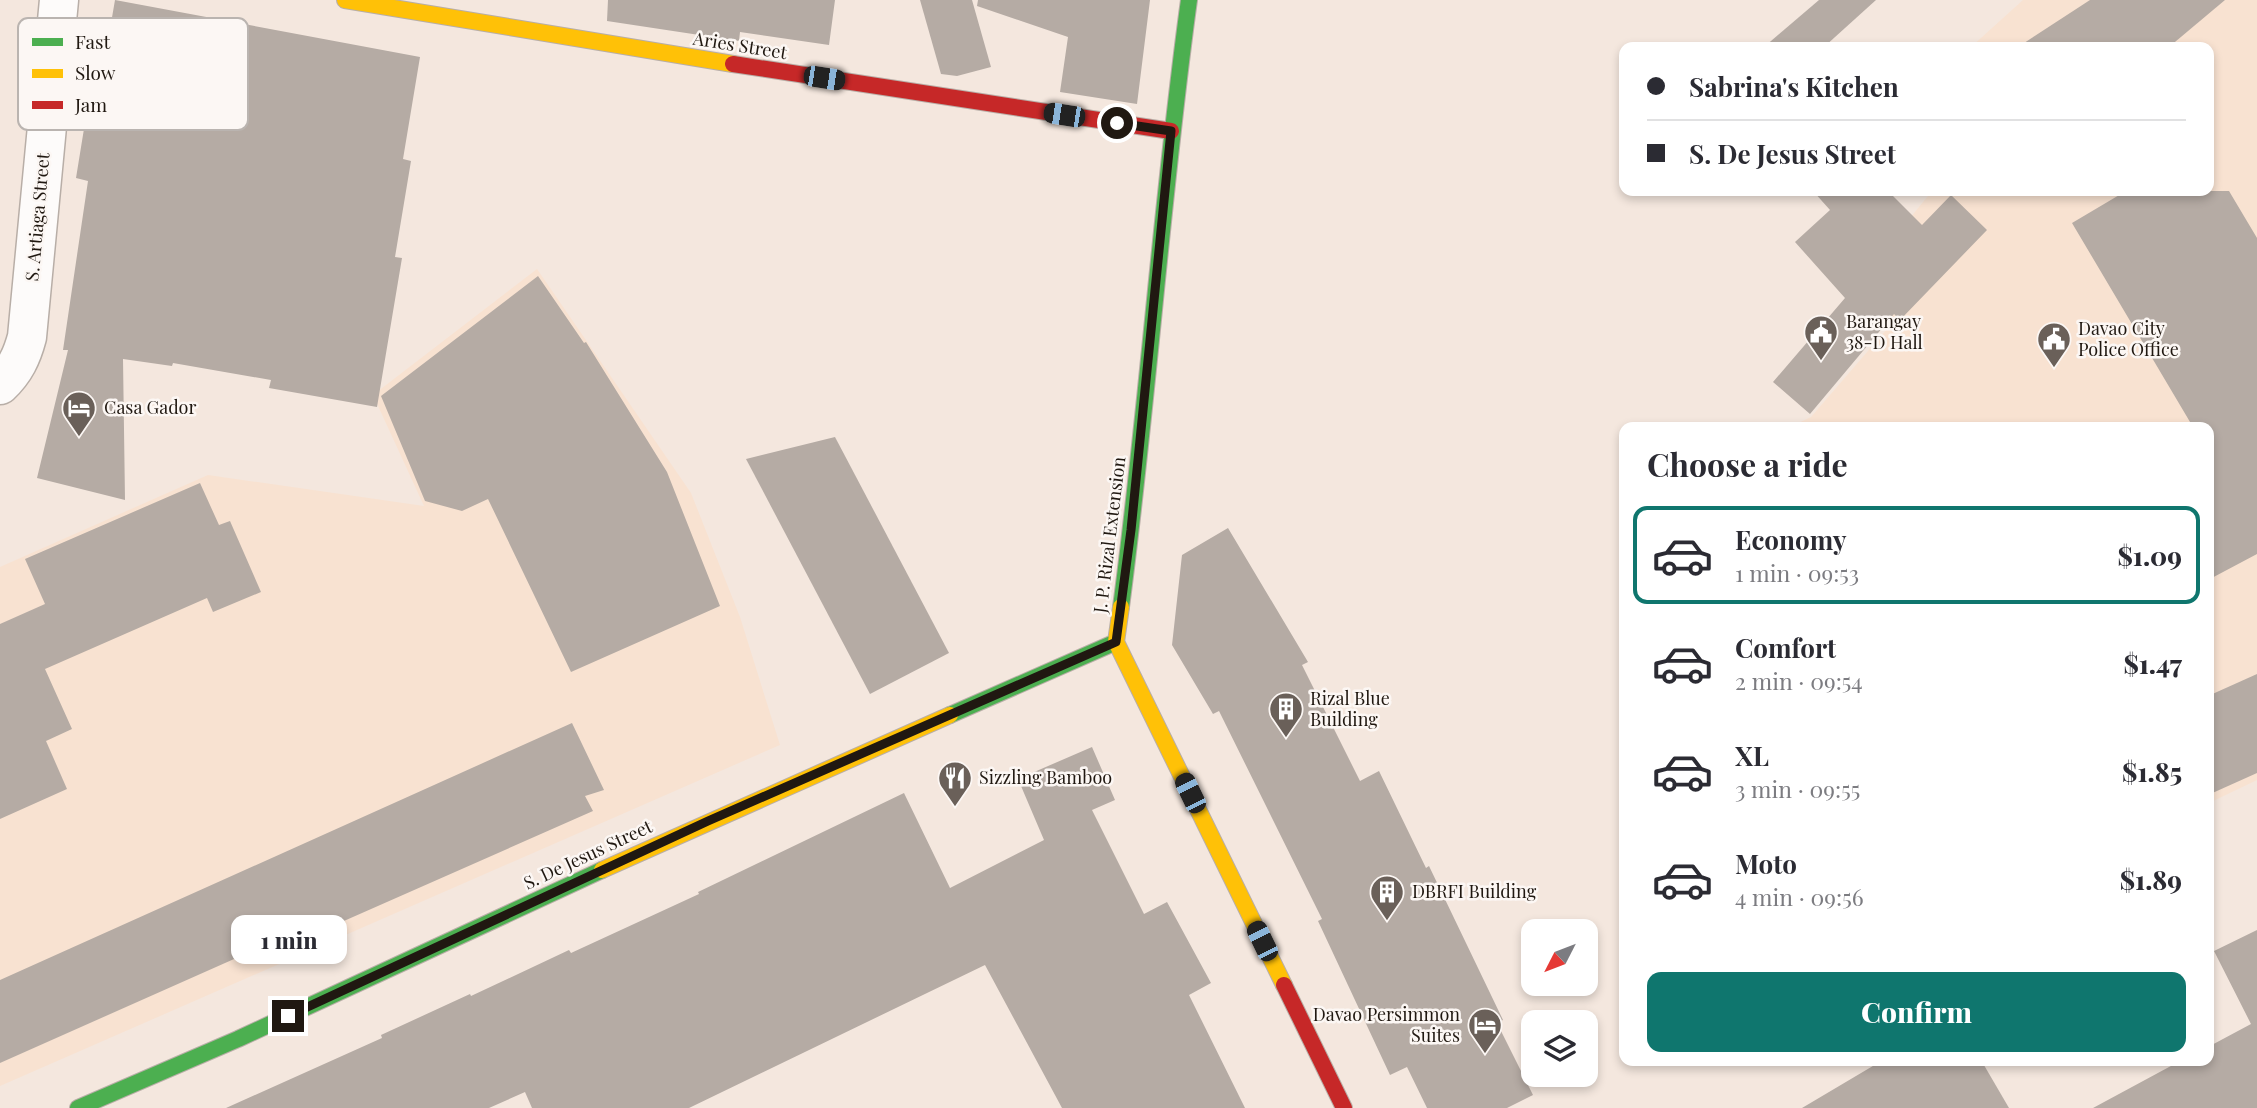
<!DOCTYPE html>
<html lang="en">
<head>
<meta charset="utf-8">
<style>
	:root { --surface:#fff; --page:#f7f7f7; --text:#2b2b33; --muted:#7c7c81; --line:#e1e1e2; --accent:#0f766e }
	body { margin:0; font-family:"Playfair Display",serif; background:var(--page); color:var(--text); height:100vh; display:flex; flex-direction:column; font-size:26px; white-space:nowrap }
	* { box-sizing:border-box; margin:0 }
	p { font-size:23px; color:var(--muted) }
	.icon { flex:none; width:38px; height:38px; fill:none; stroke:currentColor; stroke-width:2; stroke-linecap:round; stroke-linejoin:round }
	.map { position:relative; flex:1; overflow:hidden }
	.panel { position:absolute; left:1619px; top:422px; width:595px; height:644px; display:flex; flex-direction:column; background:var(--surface); border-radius:14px; box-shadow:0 4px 10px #0003 }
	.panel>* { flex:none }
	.top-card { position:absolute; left:1619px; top:42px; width:595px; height:154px; border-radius:14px; box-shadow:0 4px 10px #0003; display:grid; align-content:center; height:154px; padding:0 28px; background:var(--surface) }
	.needle { width:46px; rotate:228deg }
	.tools { position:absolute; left:1521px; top:919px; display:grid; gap:14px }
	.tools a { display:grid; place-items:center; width:77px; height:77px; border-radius:14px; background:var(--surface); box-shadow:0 4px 10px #0003; font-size:35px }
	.end { position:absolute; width:32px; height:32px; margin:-16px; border:9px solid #201811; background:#fff; box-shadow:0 0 0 4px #fff }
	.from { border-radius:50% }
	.bubble { position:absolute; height:49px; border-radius:14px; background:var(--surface); box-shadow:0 4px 10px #0003; font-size:23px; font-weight:800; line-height:49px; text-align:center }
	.car { position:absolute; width:21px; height:42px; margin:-21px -10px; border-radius:9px; box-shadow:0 0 5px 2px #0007; background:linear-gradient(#222 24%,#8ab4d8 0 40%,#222 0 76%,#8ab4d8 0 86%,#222 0) }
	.top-card b { display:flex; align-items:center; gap:24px; height:66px; font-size:26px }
	.top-card b+b { border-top:2px solid var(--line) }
	.top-card i { width:18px; height:18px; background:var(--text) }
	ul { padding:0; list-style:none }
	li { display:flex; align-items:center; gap:21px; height:98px; margin:0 14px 10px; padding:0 14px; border:4px solid transparent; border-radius:14px }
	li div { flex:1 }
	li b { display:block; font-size:26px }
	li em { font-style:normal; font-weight:800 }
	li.on { border-color:var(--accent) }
	li>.icon { width:63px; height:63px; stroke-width:1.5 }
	h2 { padding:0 28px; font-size:32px; line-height:84px }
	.primary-button { display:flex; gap:14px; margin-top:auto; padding:14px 28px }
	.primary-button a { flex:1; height:80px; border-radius:14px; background:var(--accent); color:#fff; font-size:28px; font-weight:800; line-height:80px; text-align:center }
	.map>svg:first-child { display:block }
</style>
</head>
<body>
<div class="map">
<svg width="2257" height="1108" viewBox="0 0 2257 1108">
	<rect width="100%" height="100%" fill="#f4e7de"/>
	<g fill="#f8e2d1">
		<polygon points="2023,0 2257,0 2257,780 2209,803 2208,427 1790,427 1811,417 1893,322 1853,288 1932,191 2208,191 2208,47 1971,47"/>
		<polygon points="537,269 691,493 740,617 780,745 0,1086 0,567 208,475 424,506 373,395"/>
	</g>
	<g fill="#b5aba4">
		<polygon points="115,0 420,57 403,159 411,161 395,257 402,258 377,407 269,388 271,380 173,363 172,366 123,359 125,500 37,478 68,350 63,350 88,181 76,178 89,98 98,99"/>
		<polygon points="608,0 835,0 829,45 740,32 739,41 607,21"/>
		<polygon points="920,0 972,0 991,67 957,76 941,74"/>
		<polygon points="978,0 1150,0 1137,104 1060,92 1068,37 977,6"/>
		<polygon points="1819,0 1876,0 1824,47 1764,47"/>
		<polygon points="2090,0 2225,0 2169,47 2018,47"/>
		<polygon points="1813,191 1888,191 1922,225 1951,195 1987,230 1900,320 1894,314 1810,414 1773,382 1845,298 1795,242 1830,210"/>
		<polygon points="2126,191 2229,191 2257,238 2257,554 2208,580 2208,427 2193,427 2072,223"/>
		<polygon points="538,276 584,343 586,342 667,472 720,606 571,672 488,499 462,511 425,501 381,396"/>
		<polygon points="835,437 949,653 870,694 746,459"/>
		<polygon points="200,483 219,525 230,521 261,592 213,612 207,598 45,669 72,729 46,741 67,789 0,819 0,624 45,604 25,559"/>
		<polygon points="1228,528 1308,662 1302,665 1360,781 1379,771 1426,868 1429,866 1503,1020 1497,1023 1533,1095 1507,1108 1427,1108 1407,1067 1390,1075 1318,921 1322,919 1219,711 1213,714 1172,645 1182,555"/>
		<polygon points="2257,674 2257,773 2208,795 2208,696"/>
		<polygon points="572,723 604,790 585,796 593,811 328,928 324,919 0,1063 0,980"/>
		<polygon points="1092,747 1115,800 1092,810 1144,914 1167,902 1211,983 1189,995 1245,1108 1062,1108 985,965 689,1108 532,1108 525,1092 489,1108 226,1108 382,1038 381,1035 470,994 471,996 569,950 571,953 699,894 698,892 904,793 950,888 1044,840 1018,779"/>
		<polygon points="2257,930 2257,1108 2093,1108 2182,1060 2208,1060 2208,1047 2251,1024 2214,951"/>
		<polygon points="1883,1060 1981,1060 2009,1108 1802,1108"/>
	</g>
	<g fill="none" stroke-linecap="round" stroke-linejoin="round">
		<g stroke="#b8aea7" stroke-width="41">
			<path id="street" d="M0 385C15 371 22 356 27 337L59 0"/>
		</g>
		<g stroke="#b8aea7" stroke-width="18">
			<g id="fast">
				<path d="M1121 607C1148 405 1161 202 1189 0"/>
				<polyline points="950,715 1116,642"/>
				<polyline points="78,1108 238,1039 602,870"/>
			</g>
		</g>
		<g stroke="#b8aea7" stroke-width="18">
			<g id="slow">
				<polyline points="345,0 733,64"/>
				<polyline points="1121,607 1116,642 1284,985"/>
				<polyline points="602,870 950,715"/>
			</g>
		</g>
		<g stroke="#b8aea7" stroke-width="18">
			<g id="jam">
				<polyline points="733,64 1171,131"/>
				<polyline points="1284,985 1344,1108"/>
			</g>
		</g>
		<use href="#street" stroke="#fdfbfa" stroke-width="38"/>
		<use href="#fast" stroke="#4caf50" stroke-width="16"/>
		<use href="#slow" stroke="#ffc107" stroke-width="16"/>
		<use href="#jam" stroke="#c62828" stroke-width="16"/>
	</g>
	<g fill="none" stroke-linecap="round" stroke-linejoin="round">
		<polyline stroke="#201811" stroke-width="9" points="288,1016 708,821 1116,642 1131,530 1171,131 1117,123"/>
	</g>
	<defs>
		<g id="civic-pin" transform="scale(1.75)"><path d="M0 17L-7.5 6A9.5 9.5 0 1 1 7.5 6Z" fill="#6a6059" stroke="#fcf7f4"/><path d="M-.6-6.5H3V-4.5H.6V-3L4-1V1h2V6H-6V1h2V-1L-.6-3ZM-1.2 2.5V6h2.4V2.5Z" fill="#fff"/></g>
		<g id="hotel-pin" transform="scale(1.75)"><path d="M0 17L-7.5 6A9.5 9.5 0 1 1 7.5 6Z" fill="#6a6059" stroke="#fcf7f4"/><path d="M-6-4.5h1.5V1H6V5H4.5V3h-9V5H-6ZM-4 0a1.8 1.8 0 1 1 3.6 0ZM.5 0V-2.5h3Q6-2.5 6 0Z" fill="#fff"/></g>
		<g id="building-pin" transform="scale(1.75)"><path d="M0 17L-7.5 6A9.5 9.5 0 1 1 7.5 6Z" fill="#6a6059" stroke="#fcf7f4"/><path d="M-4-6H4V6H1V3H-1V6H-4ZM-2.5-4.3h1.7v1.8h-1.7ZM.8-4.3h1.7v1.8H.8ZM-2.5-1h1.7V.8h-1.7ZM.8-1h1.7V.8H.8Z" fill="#fff"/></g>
		<g id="restaurant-pin" transform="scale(1.75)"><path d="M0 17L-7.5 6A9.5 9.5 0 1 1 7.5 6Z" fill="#6a6059" stroke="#fcf7f4"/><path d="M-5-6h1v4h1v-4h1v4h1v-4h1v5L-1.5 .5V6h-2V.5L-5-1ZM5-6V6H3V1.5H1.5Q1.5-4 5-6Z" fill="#fff"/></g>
	</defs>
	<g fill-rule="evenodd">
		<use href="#civic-pin" x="1821" y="332"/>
		<use href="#civic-pin" x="2054" y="339"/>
		<use href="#hotel-pin" x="79" y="408"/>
		<use href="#building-pin" x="1286" y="709"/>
		<use href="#restaurant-pin" x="955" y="778"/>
		<use href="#building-pin" x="1387" y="892"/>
		<use href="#hotel-pin" x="1485" y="1025"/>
	</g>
	<g text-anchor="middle" stroke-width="5" stroke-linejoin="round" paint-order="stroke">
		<g font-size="18" fill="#201811" stroke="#fcf7f4">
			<text transform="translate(740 46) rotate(9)" y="6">Aries Street</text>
			<text transform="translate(38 217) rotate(-85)" y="6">S. Artiaga Street</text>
			<text transform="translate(1110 535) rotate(-83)" y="6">J. P. Rizal Extension</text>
			<text transform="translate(588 855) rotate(-25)" y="6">S. De Jesus Street</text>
		</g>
		<g font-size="18" fill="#201811" stroke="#fcf7f4" text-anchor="start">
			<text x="1846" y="328">Barangay<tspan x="1846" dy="21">38-D Hall</tspan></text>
			<text x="2078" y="335">Davao City<tspan x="2078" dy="21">Police Office</tspan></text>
			<text x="104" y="414">Casa Gador</text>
			<text x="1310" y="705">Rizal Blue<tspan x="1310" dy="21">Building</tspan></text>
			<text x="979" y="784">Sizzling Bamboo</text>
			<text x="1412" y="898">DBRFI Building</text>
			<text x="1460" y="1021" text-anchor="end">Davao Persimmon<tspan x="1460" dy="21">Suites</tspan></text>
		</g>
	</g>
	<rect x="18" y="18" width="230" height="112" rx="10" fill="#fcf7f4" stroke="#bab4b0" stroke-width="2"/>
	<rect x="32" y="38" width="31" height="8" fill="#4caf50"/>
	<rect x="32" y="69" width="31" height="9" fill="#ffc107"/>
	<rect x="32" y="101" width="31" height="8" fill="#c62828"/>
	<g font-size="19" fill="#201811">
		<text x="75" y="49">Fast</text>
		<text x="75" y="80">Slow</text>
		<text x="75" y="112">Jam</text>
	</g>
</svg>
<div class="tools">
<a><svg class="needle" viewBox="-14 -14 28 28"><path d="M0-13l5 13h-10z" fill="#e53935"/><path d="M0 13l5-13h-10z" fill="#7c7c81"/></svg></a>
<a><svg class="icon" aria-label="layers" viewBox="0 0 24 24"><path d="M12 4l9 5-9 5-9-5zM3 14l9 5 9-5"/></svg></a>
</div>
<i class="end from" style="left:1117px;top:123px"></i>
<i class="end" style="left:288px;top:1016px"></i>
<div class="bubble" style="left:231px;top:915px;width:116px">1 min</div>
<i class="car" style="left:824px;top:78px;rotate:99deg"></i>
<i class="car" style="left:1064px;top:115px;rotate:279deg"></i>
<i class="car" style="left:1190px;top:793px;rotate:334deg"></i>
<i class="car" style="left:1262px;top:941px;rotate:334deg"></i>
<div class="top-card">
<b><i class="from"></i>Sabrina's Kitchen</b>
<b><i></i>S. De Jesus Street</b>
</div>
<section class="panel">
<h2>Choose a ride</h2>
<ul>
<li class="on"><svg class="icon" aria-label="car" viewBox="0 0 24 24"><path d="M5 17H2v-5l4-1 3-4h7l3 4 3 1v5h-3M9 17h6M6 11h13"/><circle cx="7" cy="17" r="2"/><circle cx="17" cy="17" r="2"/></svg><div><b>Economy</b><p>1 min · 09:53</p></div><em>$1.09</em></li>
<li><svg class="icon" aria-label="car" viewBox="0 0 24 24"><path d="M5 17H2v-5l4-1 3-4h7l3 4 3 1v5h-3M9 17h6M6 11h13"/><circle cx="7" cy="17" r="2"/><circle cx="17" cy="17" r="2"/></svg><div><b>Comfort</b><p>2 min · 09:54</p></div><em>$1.47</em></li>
<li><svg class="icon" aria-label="car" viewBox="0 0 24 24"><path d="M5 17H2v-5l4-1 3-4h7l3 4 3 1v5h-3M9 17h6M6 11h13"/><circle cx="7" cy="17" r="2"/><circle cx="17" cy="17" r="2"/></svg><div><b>XL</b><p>3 min · 09:55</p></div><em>$1.85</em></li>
<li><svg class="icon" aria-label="car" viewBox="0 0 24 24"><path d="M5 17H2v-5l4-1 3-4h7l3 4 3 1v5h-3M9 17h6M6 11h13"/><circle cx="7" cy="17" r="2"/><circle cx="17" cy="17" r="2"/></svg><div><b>Moto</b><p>4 min · 09:56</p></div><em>$1.89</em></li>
</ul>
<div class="primary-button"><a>Confirm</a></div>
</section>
</div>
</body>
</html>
